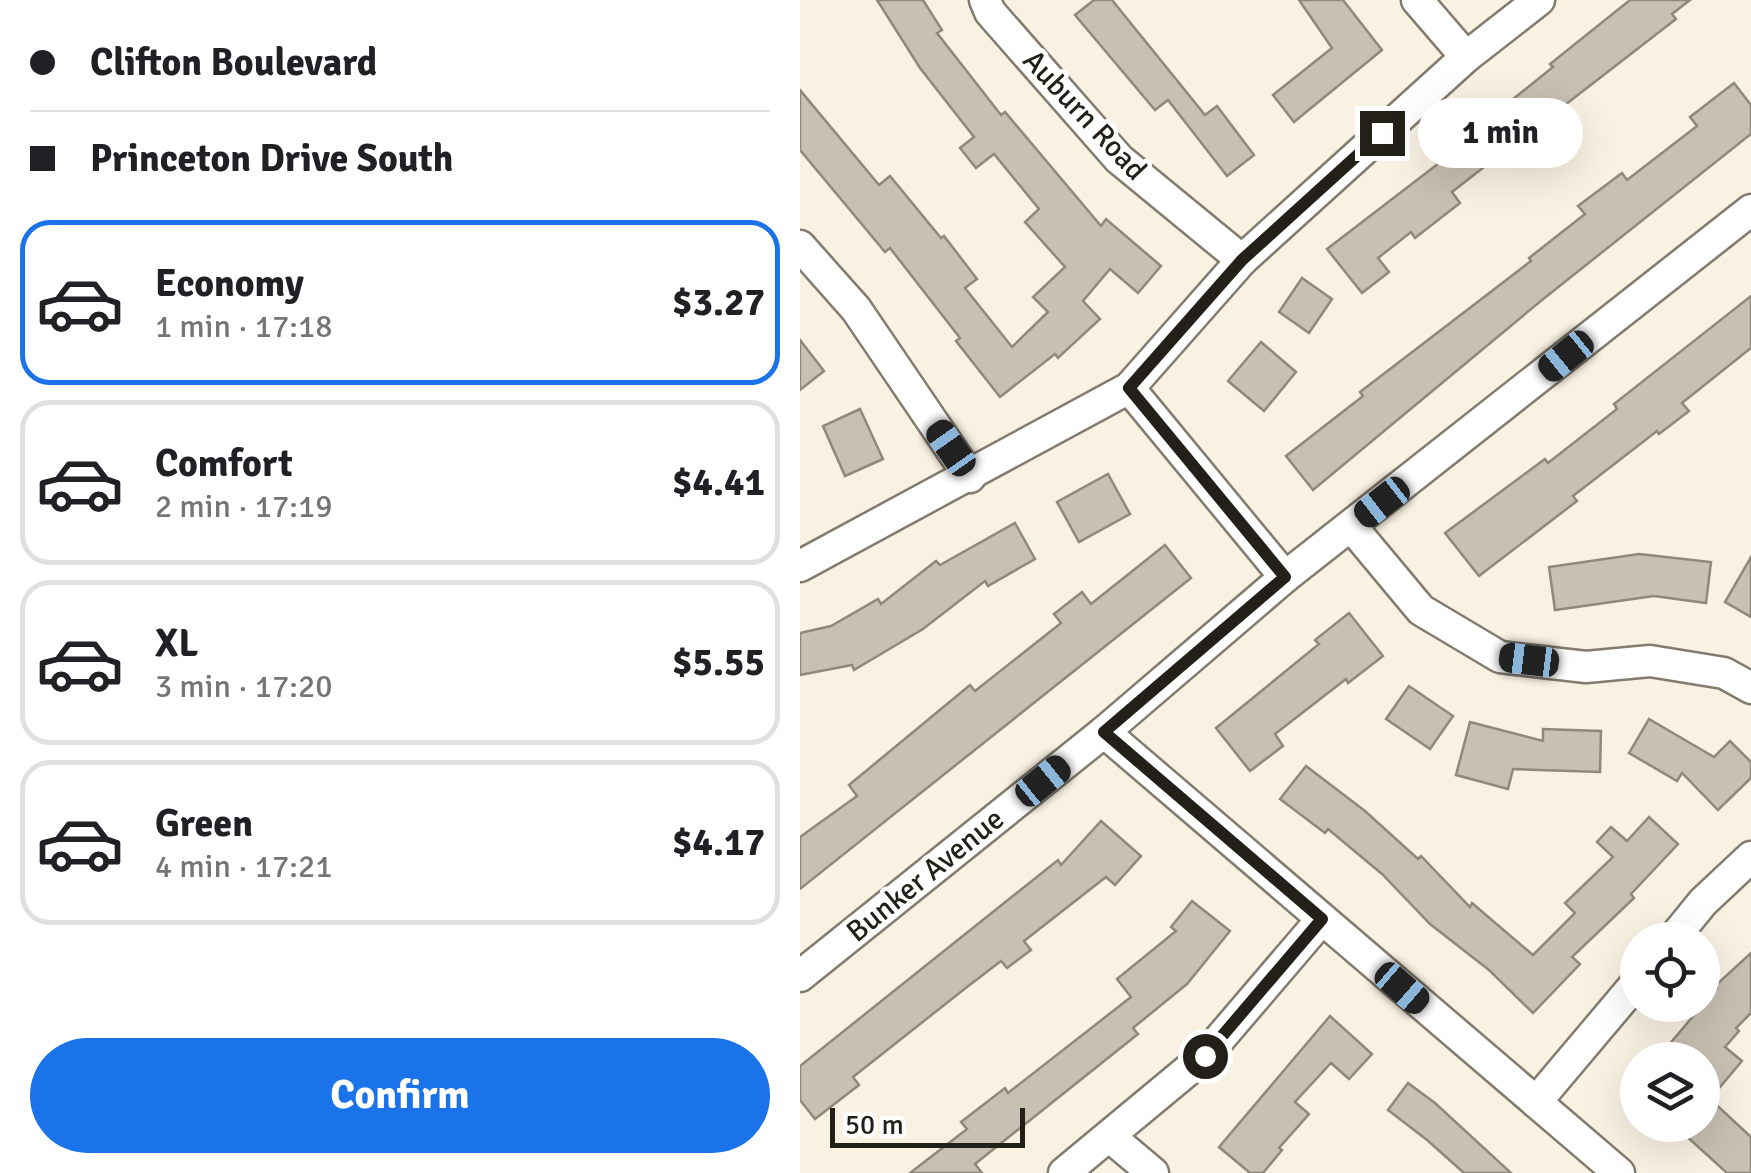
<!DOCTYPE html>
<html lang="en">
<head>
<meta charset="utf-8">
<style>
	:root { --surface:#fff; --page:#f2f2f2; --text:#202124; --muted:#757577; --line:#e0e0e0; --accent:#1a73e8 }
	body { margin:0; font-family:Signika,sans-serif; background:var(--page); color:var(--text); height:100vh; display:flex; flex-direction:column; font-size:38px; white-space:nowrap }
	* { box-sizing:border-box; margin:0 }
	p { font-size:32px; color:var(--muted) }
	.icon { flex:none; width:55px; height:55px; fill:none; stroke:currentColor; stroke-width:2; stroke-linecap:round; stroke-linejoin:round }
	.map { position:relative; flex:1; overflow:hidden }
	.sheet { display:flex; flex-direction:column; background:var(--surface); width:800px }
	.sheet>* { flex:none }
	.hud { display:grid; align-content:center; height:220px; padding:0 30px; background:var(--surface) }
	.buttons { position:absolute; left:820px; top:922px; display:grid; gap:20px }
	.buttons a { display:grid; place-items:center; width:100px; height:100px; border-radius:50%; background:var(--surface); box-shadow:0 10px 40px #0002; font-size:50px }
	.scale { position:absolute; left:30px; bottom:25px; width:195px; box-sizing:border-box; padding-left:10px; border:5px solid #23201a; border-top:0; font-size:28px; line-height:35px; white-space:nowrap; color:#23201a; -webkit-text-stroke:8px #fff; paint-order:stroke }
	.end { position:absolute; width:45px; height:45px; margin:-22px; border:12px solid #23201a; background:#fff; box-shadow:0 0 0 5px #fff }
	.from { border-radius:50% }
	.bubble { position:absolute; height:70px; border-radius:35px; background:var(--surface); box-shadow:0 10px 40px #0002; font-size:32px; font-weight:800; line-height:70px; text-align:center }
	.car { position:absolute; width:30px; height:60px; margin:-30px -15px; border-radius:12px; box-shadow:0 0 8px 2px #0007; background:linear-gradient(#222 24%,#8ab4d8 0 40%,#222 0 76%,#8ab4d8 0 86%,#222 0) }
	.hud b { display:flex; align-items:center; gap:35px; height:95px; font-size:38px }
	.hud b+b { border-top:2px solid var(--line) }
	.hud i { width:25px; height:25px; background:var(--text) }
	ul { padding:0; list-style:none }
	li { display:flex; align-items:center; gap:30px; height:165px; margin:0 20px 15px; padding:0 10px; border:5px solid var(--line); border-radius:30px }
	li div { flex:1 }
	li b { display:block; font-size:38px }
	li em { font-style:normal; font-weight:800 }
	li.active { border-color:var(--accent) }
	li>.icon { width:90px; height:90px; stroke-width:1.5 }
	.button { display:flex; gap:20px; margin-top:auto; padding:20px 30px }
	.button a { flex:1; height:115px; border-radius:60px; background:var(--accent); color:#fff; font-size:40px; font-weight:800; line-height:115px; text-align:center }
	main { display:flex; flex:1; min-height:0 }
	.map>svg:first-child { display:block }
</style>
</head>
<body>
<main>
<section class="sheet">
<div class="hud">
<b><i class="from"></i>Clifton Boulevard</b>
<b><i></i>Princeton Drive South</b>
</div>
<ul>
<li class="active"><svg class="icon" aria-label="car" viewBox="0 0 24 24"><path d="M5 17H2v-5l4-1 3-4h7l3 4 3 1v5h-3M9 17h6M6 11h13"/><circle cx="7" cy="17" r="2"/><circle cx="17" cy="17" r="2"/></svg><div><b>Economy</b><p>1 min · 17:18</p></div><em>$3.27</em></li>
<li><svg class="icon" aria-label="car" viewBox="0 0 24 24"><path d="M5 17H2v-5l4-1 3-4h7l3 4 3 1v5h-3M9 17h6M6 11h13"/><circle cx="7" cy="17" r="2"/><circle cx="17" cy="17" r="2"/></svg><div><b>Comfort</b><p>2 min · 17:19</p></div><em>$4.41</em></li>
<li><svg class="icon" aria-label="car" viewBox="0 0 24 24"><path d="M5 17H2v-5l4-1 3-4h7l3 4 3 1v5h-3M9 17h6M6 11h13"/><circle cx="7" cy="17" r="2"/><circle cx="17" cy="17" r="2"/></svg><div><b>XL</b><p>3 min · 17:20</p></div><em>$5.55</em></li>
<li><svg class="icon" aria-label="car" viewBox="0 0 24 24"><path d="M5 17H2v-5l4-1 3-4h7l3 4 3 1v5h-3M9 17h6M6 11h13"/><circle cx="7" cy="17" r="2"/><circle cx="17" cy="17" r="2"/></svg><div><b>Green</b><p>4 min · 17:21</p></div><em>$4.17</em></li>
</ul>
<div class="button"><a>Confirm</a></div>
</section>
<div class="map">
<svg width="951" height="1173" viewBox="0 0 951 1173">
	<rect width="100%" height="100%" fill="#f9f1e2"/>
	<g fill="#c8c0b2" stroke="#90887b" stroke-width="2.5">
		<polygon points="77,0 123,0 142,30 137,33 201,115 205,112 301,226 306,219 361,266 338,293 310,269 283,301 300,319 258,358 255,354 200,397 156,341 160,338 90,248 85,252 0,150 0,90 79,185 90,176 141,238 144,236 177,279 165,288 212,347 248,312 233,297 265,267 225,222 239,209 194,154 176,168 160,148 174,137 120,68"/>
		<polygon points="294,0 312,0 405,115 417,106 454,155 427,176 368,100 355,110 275,15"/>
		<polygon points="499,0 543,0 582,50 494,122 473,95 532,48"/>
		<polygon points="830,0 890,0 872,14 876,19 743,122 755,137 732,154 720,139 652,192 660,203 615,238 611,232 578,258 589,272 562,293 527,249 643,160 641,157 753,67 750,64"/>
		<polygon points="934,83 951,105 951,134 742,300 513,490 486,456 563,396 560,392 731,261 729,258 785,214 778,206 822,173 827,180 897,126 890,117"/>
		<polygon points="502,278 532,299 509,333 479,312"/>
		<polygon points="951,296 951,348 882,403 889,411 859,434 857,431 773,496 777,501 679,576 645,533 745,459 748,463 817,409 814,404"/>
		<polygon points="0,340 24,371 0,390"/>
		<polygon points="461,342 496,372 464,411 428,381"/>
		<polygon points="60,409 83,459 45,476 23,426"/>
		<polygon points="308,474 330,514 279,542 257,502"/>
		<polygon points="215,523 235,559 188,586 185,581 123,629 54,670 52,665 0,675 0,633 31,626 78,599 81,604 136,561 140,565"/>
		<polygon points="365,545 391,578 0,889 0,837 57,796 49,785 170,685 175,691 261,623 254,614 282,592 291,604"/>
		<polygon points="839,554 911,562 906,603 854,596 755,610 749,567"/>
		<polygon points="951,557 951,617 925,602"/>
		<polygon points="549,613 583,656 548,683 546,679 475,734 483,746 450,771 416,728 519,644 515,640"/>
		<polygon points="609,686 653,716 630,749 586,719"/>
		<polygon points="849,719 914,757 930,741 951,762 951,778 918,810 882,773 877,781 829,753"/>
		<polygon points="670,722 743,741 743,729 801,731 800,772 713,769 708,789 656,775"/>
		<polygon points="506,766 565,811 618,859 621,856 670,907 672,903 733,955 775,913 765,903 813,857 797,842 811,827 827,841 849,817 878,844 831,894 834,898 772,957 780,964 733,1013 689,970 630,924 582,874 528,829 525,833 480,799"/>
		<polygon points="301,821 341,856 315,885 306,877 224,941 231,950 207,968 201,961 167,987 53,1077 59,1085 15,1119 0,1100 0,1066 258,860 261,865"/>
		<polygon points="392,901 430,931 387,984 333,1028 338,1034 175,1164 182,1173 110,1173 167,1129 161,1122 205,1088 208,1093 331,997 317,979 376,931 371,927"/>
		<polygon points="951,953 951,1013 936,1028 939,1031 925,1047 942,1061 910,1099 951,1137 951,1173 927,1173 874,1125 902,1125 902,1060 856,1060 917,988 915,986"/>
		<polygon points="530,1016 572,1054 549,1079 531,1063 495,1102 509,1114 479,1148 482,1150 463,1173 450,1173 419,1147"/>
		<polygon points="608,1083 635,1103 711,1173 664,1173 627,1140 588,1110"/>
	</g>
	<g fill="none" stroke-linecap="round" stroke-linejoin="round">
		<g stroke="#827b6e" stroke-width="35">
			<g id="street">
				<polyline points="185,0 190,12 319,159 442,260"/>
				<polyline points="617,0 666,57"/>
				<polyline points="0,246 56,309 170,477"/>
				<polyline points="329,388 485,577"/>
				<polyline points="551,526 621,610 700,657 786,667 850,661 924,673 951,688"/>
				<polyline points="0,566 329,388 442,260 666,57 739,0"/>
				<polyline points="304,732 819,1173"/>
				<polyline points="872,940 903,902 951,857"/>
				<polyline points="0,976 304,732 485,577 951,210"/>
				<polyline points="736,1102 838,981"/>
				<polyline points="309,1136 353,1173"/>
				<polyline points="264,1173 405,1056 522,919"/>
			</g>
		</g>
		<use href="#street" stroke="#fff" stroke-width="30"/>
	</g>
	<g fill="none" stroke-linecap="round" stroke-linejoin="round">
		<polyline stroke="#23201a" stroke-width="12" points="405,1056 522,919 304,732 485,577 329,388 442,260 582,133"/>
	</g>
	<g text-anchor="middle" stroke-width="9" stroke-linejoin="round" paint-order="stroke">
		<g font-size="30" fill="#23201a" stroke="#fff">
			<text transform="translate(285 115) rotate(47)" y="10">Auburn Road</text>
			<text transform="translate(125 875) rotate(-39)" y="10">Bunker Avenue</text>
		</g>
	</g>
</svg>
<div class="buttons">
<a><svg class="icon" aria-label="locate" viewBox="0 0 24 24"><circle cx="12" cy="12" r="6"/><path d="M12 2v4M12 18v4M2 12h4M18 12h4"/></svg></a>
<a><svg class="icon" aria-label="layers" viewBox="0 0 24 24"><path d="M12 4l9 5-9 5-9-5zM3 14l9 5 9-5"/></svg></a>
</div>
<div class="scale">50 m</div>
<i class="end from" style="left:405px;top:1056px"></i>
<i class="end" style="left:582px;top:133px"></i>
<div class="bubble" style="left:618px;top:98px;width:165px">1 min</div>
<i class="car" style="left:766px;top:356px;rotate:231deg"></i>
<i class="car" style="left:151px;top:448px;rotate:325deg"></i>
<i class="car" style="left:582px;top:502px;rotate:232deg"></i>
<i class="car" style="left:729px;top:660px;rotate:277deg"></i>
<i class="car" style="left:243px;top:781px;rotate:51deg"></i>
<i class="car" style="left:602px;top:988px;rotate:131deg"></i>
</div>
</main>
</body>
</html>
